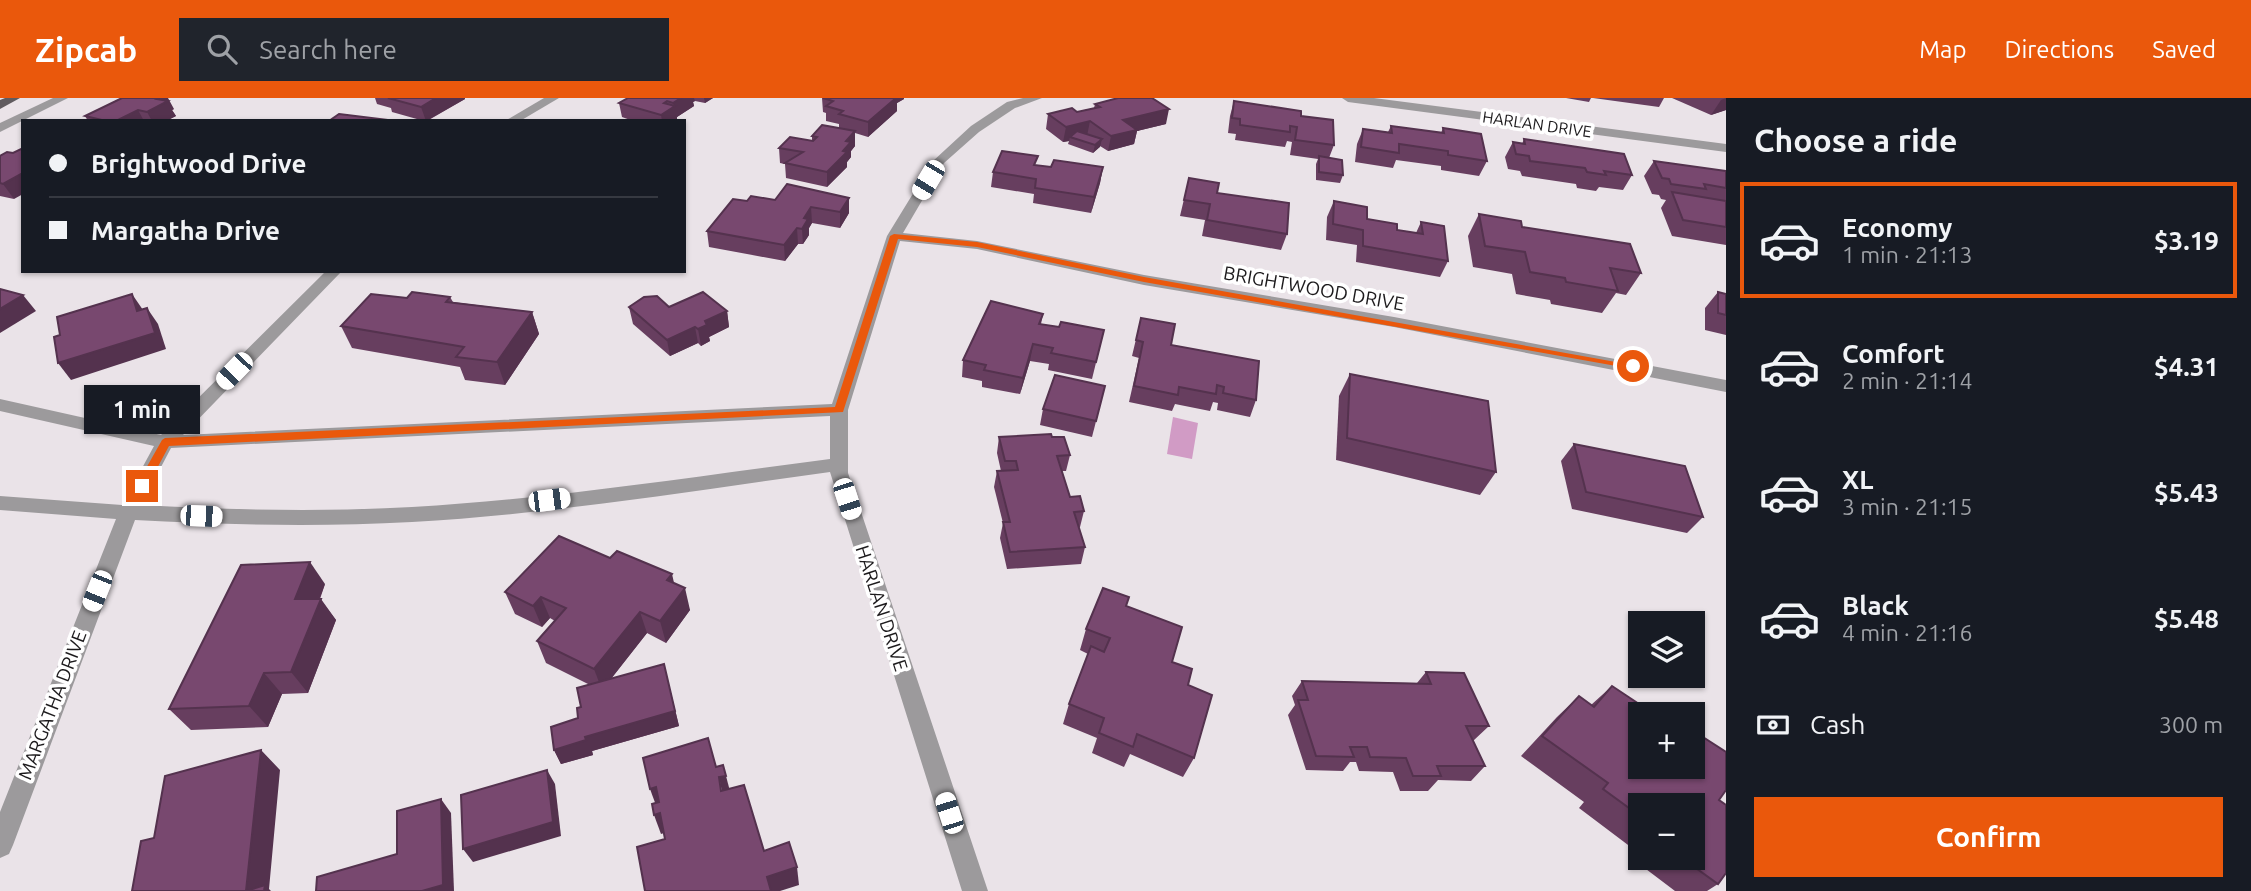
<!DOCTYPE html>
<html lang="en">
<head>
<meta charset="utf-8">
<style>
	:root { --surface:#171b24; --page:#20242c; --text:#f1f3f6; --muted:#9ea1a6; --line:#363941; --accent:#ea580c }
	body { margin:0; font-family:Ubuntu,sans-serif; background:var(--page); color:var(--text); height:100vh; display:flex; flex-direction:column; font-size:26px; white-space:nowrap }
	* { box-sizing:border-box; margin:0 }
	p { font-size:23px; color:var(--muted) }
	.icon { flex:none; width:38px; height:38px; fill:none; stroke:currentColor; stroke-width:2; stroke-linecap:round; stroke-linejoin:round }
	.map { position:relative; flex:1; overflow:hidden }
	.panel { display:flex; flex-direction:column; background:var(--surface); width:525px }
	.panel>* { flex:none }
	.hud { position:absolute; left:21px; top:21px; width:665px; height:154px; border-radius:0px; box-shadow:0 2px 5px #0004; display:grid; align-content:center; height:154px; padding:0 28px; background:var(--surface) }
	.tools { position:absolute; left:1628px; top:513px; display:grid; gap:14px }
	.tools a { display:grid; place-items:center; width:77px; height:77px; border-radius:0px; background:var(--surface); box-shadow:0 2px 5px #0004; font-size:35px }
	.end { position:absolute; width:32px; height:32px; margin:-16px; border:9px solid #ea580c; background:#fff; box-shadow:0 0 0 4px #fff }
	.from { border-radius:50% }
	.bubble { position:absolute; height:49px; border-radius:0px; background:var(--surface); box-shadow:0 2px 5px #0004; font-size:23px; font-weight:700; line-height:49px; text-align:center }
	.car { position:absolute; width:21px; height:42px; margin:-21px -10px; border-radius:9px; box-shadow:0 0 5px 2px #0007; background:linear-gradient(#fff 24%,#345 0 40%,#fff 0 76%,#345 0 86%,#fff 0) }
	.hud b { display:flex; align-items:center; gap:24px; height:66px; font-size:26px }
	.hud b+b { border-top:2px solid var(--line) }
	.hud i { width:18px; height:18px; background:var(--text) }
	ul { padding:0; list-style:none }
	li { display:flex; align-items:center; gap:21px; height:116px; margin:0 14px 10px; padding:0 14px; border:4px solid transparent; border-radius:0px }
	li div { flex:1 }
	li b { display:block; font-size:26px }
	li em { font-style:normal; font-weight:700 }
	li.on { border-color:var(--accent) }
	li>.icon { width:63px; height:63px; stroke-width:1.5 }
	h2 { padding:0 28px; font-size:32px; line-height:84px }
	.pay { display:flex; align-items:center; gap:18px; height:77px; padding:0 28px; font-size:26px }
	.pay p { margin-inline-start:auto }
	.primary-button { display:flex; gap:14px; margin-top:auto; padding:14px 28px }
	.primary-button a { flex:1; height:80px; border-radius:0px; background:var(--accent); color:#fff; font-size:28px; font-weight:700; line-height:80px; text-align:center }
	header { display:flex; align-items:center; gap:42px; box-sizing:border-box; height:98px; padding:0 35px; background:var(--accent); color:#fff }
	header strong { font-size:33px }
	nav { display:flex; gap:38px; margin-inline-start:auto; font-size:24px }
	.search { width:490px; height:63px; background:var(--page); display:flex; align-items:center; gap:18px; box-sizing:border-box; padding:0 24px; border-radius:0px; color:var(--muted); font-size:26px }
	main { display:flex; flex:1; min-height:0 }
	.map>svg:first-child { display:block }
</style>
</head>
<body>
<header>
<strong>Zipcab</strong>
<div class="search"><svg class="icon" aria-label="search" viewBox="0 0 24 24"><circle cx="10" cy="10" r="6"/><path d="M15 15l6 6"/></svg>Search here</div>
<nav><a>Map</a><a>Directions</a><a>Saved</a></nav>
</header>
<main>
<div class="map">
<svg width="1726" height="793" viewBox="0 0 1726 793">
	<rect width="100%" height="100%" fill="#eae3e8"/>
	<polygon fill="#d19bc5" points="1173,319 1198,325 1192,361 1167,356"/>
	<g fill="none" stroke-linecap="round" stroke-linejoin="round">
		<g fill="#9c9a9c" fill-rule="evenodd">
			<polygon points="53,0 68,0 0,34 0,25"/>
			<polygon points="544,0 559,0 520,23 505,23"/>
			<path d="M1023 0H1042L1015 10 979 34 944 65 903 135 977 143 1144 177 1394 219 1726 282V294L1394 229 1144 187 977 151 900 143 848 312V375L988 793H962L830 374C691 393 552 416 412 424 320 429 227 427 135 422L13 747 9 756 0 760V714L116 421 0 412V398L122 407 154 348 0 313V301L161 337 326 173H342L183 337 832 306 887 138 933 63 971 28 1007 4ZM830 318V361C691 379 552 401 412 409 322 414 231 412 141 407L171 350Z"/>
			<polygon points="1342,0 1374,0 1726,46 1726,54 1348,4"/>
		</g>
		<polygon fill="#605b5f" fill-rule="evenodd" points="5,0 20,0 0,11 0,2"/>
	</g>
	<g fill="#673e5f">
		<polygon points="122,0 174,11 172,12 176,18 166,23 88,23 85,18"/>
		<polygon points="375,0 465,0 465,1 427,23 424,23 392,14 391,10 377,6"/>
		<polygon points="628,0 713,0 705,5 695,3 693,4 694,8 677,19 677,23 633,23 622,19 619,5"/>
		<polygon points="822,0 904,1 897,5 897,13 868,39 855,35 855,48 851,53 851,59 847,64 847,69 827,89 786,80 785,66 780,65 779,50 812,43 812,38 839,30 839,26 826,23 826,15 823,14"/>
		<polygon points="1566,0 1591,0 1589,4"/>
		<polygon points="1593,0 1664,0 1659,9"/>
		<polygon points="1672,0 1726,0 1726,12 1711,17"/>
		<polygon points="1234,3 1301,18 1334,47 1329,60 1343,77 1340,85 1316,82 1316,66 1318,61 1290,57 1292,44 1287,43 1285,49 1235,42 1236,36 1228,35 1230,18"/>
		<polygon points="1095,6 1166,26 1137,33 1134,46 1108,53 1100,48 1093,55 1068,46 1069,43 1063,44 1046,31 1048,16 1077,14 1094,10"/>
		<polygon points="1391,28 1441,35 1443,30 1487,63 1479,78 1441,72 1441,68 1396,62 1393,70 1355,64 1357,46 1363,31 1388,34"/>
		<polygon points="1524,41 1632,77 1623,92 1599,89 1596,93 1577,90 1576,86 1522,78 1520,73 1508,71 1505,59 1513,44 1522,46"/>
		<polygon points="0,58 14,101 0,98"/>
		<polygon points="1654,63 1726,73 1726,147 1672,138 1661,110 1666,102 1661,101 1659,97 1652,96 1644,78"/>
		<polygon points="1036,67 1051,69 1103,69 1100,85 1091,115 1033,105 1034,96 991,89 993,74"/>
		<polygon points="1189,80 1217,95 1287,136 1281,152 1202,138 1205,122 1180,118"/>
		<polygon points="751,98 849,115 840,130 812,125 809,130 809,137 803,146 798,146 785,163 709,149 707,133 747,103"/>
		<polygon points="1334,103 1367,121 1397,132 1416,135 1421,124 1448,163 1440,179 1356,164 1357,147 1326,142 1327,119"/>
		<polygon points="1479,116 1522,129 1641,175 1626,197 1616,195 1602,215 1551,206 1550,202 1516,196 1512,176 1473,169 1468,138"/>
		<polygon points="1718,194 1726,196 1726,237 1705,232 1705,210"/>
		<polygon points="450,199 453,204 532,214 539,236 505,287 465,282 460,269 352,250 341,228 407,200"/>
		<polygon points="629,209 669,209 727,213 729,229 709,239 710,243 701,248 698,245 670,258 633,226"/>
		<polygon points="1043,216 1041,226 1059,229 1104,232 1092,281 1048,272 1049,266 1030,263 1020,296 982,289 982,283 962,279 963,262"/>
		<polygon points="1141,220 1171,247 1256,302 1250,319 1217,312 1218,305 1213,304 1210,313 1175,306 1172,313 1129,304 1139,260 1132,258"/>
		<polygon points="1350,276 1496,374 1480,397 1336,362 1339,298"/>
		<polygon points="1105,288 1092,339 1040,327 1043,311"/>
		<polygon points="999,339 1052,339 1070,357 1066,373 1062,373 1070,399 1084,413 1080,429 1079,430 1085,449 1081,466 1007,471 1000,440 1003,425 994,389 997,373 1001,373 997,355"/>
		<polygon points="1574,346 1703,419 1687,435 1572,411 1561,363"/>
		<polygon points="610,460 674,486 690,512 666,545 647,535 611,581 664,566 679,628 592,653 593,657 561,666 554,652 578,620 581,609 590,587 546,565 537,543 555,523 550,520 542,529 515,516 505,494"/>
		<polygon points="325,486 320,501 336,522 308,595 282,596 268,629 191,632 169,611"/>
		<polygon points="1126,508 1172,564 1188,587 1194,660 1183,679 1130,656 1124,669 1092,655 1097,640 1063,626 1069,606 1088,556 1080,552 1086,531"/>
		<polygon points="1426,574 1489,628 1473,643 1485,668 1471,683 1438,682 1428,693 1400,693 1393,674 1359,673 1356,664 1350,664 1343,673 1306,672 1288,617 1295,607 1292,598 1302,583 1417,585"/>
		<polygon points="1612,588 1719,702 1718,786 1707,793 1675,793 1638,765 1642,760 1692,760 1640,707 1640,756 1579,710 1584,704 1521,658 1557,619 1579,598 1591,607"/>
	</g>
	<g fill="#54324e">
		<polygon points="159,0 168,0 174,11 172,12 176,18 166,23 152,23 147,14 157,1"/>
		<polygon points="436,0 465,0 465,1 426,23 421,9"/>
		<polygon points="681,0 694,0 695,3 693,4 694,8 677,19 677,23 662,23 661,17 664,5 667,3 668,12 674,9 673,5"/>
		<polygon points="704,0 713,0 705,5"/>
		<polygon points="887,0 904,0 904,1 897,5 897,13 868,39 868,24"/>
		<polygon points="1726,0 1726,12 1711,17 1721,2"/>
		<polygon points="1169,11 1166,26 1137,33 1134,46 1108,53 1111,38 1123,22"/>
		<polygon points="138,12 144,23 116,23"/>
		<polygon points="1090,23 1087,38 1070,39 1069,43 1063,44 1066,29"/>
		<polygon points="855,33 855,48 851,53 851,59 847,64 847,69 827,89 827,74 846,43"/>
		<polygon points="1102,41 1100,49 1093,55 1095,47"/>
		<polygon points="1103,69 1100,85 1091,115 1094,99"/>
		<polygon points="23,75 23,96 14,101 3,86"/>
		<polygon points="849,100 849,115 840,130 840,114"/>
		<polygon points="811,109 812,125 809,130 809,137 803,146 802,131 804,120"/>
		<polygon points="797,130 798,146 785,163 784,147"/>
		<polygon points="132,196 143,212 137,213"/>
		<polygon points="23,197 36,213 0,235 0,211"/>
		<polygon points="147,210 158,226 166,251 71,282 58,265"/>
		<polygon points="727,213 729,229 709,239 710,243 701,248 698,231 705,223"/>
		<polygon points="532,214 539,236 505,287 497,264"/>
		<polygon points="695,229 698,245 670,258 667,242"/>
		<polygon points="1033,246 1030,263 1020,296 1023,280"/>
		<polygon points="310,464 325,486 311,523 295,501"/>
		<polygon points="672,476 677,498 667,482"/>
		<polygon points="685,490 690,512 666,545 660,523"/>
		<polygon points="541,499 550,520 542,529 533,508"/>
		<polygon points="321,501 336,522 308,595 291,574"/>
		<polygon points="640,514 647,535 602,592 594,571"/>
		<polygon points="664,566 679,628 592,653 593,657 561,666 554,652 585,639"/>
		<polygon points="264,575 282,596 268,629 249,608"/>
		<polygon points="261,652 280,672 269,791 271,793 246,793"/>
		<polygon points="547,672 555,686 561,738 473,764 463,751"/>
		<polygon points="726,678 731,697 726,713 719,679"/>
		<polygon points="656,689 663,708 657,710 650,691"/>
		<polygon points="441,701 451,715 454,793 422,793"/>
		<polygon points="660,715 667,734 661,736 654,717"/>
		<polygon points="797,769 799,787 780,793 770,793 767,779"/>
	</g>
	<g fill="#78486f" stroke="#54324e" stroke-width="2">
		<polygon points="122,0 159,0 157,1 168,3 147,14 138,12 116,23 106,23 85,18"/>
		<polygon points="388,0 436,0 421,9"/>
		<polygon points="628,0 681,0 673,5 667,3 664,5 675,8 661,17 619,5"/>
		<polygon points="823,0 896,0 868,24 839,16 843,13 826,8 833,3"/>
		<polygon points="1118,0 1152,0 1169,11 1123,22 1137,32 1111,38 1090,23 1066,29 1048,16 1072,10 1077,14 1100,9 1095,6"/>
		<polygon points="1234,3 1301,13 1301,18 1333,22 1334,47 1295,42 1297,29 1290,28 1290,34 1240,27 1240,21 1232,20"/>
		<polygon points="339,16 396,23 329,23"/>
		<polygon points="822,27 855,33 846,43 851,44 843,53 847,54 827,74 785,65 803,54 779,50 790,39 813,43 817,39 812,38"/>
		<polygon points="1391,28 1444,35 1443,30 1481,36 1487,63 1448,57 1448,53 1399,46 1399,55 1361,49 1363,31 1392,35"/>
		<polygon points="1077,33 1102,41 1095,47 1070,39"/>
		<polygon points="1524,41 1624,56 1632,77 1604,73 1606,77 1587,74 1585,70 1530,63 1529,58 1516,56 1513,44 1525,46"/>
		<polygon points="23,50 23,75 3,86 0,85 0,58 7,54 13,55"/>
		<polygon points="1002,53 1038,58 1034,67 1051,69 1054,62 1103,69 1094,99 1035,90 1036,81 993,74"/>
		<polygon points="1319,58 1342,62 1343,77 1319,74"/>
		<polygon points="1654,63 1726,73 1726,90 1704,86 1706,91 1671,86 1669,81 1662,80"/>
		<polygon points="1189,80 1219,85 1217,95 1289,105 1287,136 1207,122 1210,106 1184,102"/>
		<polygon points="787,86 849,100 840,114 811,109 804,120 808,121 802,131 797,130 784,147 707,133 733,101 747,103 751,98 775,102"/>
		<polygon points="1672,94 1726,103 1726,129 1683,122"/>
		<polygon points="1334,103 1367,109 1367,121 1397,126 1397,132 1423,136 1421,124 1444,128 1448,163 1363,148 1363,132 1333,126"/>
		<polygon points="1479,116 1521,123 1522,129 1630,146 1641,175 1610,170 1618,193 1566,184 1565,180 1530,174 1525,154 1485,148"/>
		<polygon points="0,191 23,197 0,211"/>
		<polygon points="412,194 450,199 446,204 532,214 497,264 456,259 464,249 341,228 371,196 407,200"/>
		<polygon points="703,194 727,213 705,223 707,227 698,231 695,229 667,242 629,209 644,199 657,198 669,209"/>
		<polygon points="1718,194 1726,196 1726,217 1718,215"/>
		<polygon points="132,196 137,213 147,210 155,235 58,265 54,239 60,237 57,219"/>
		<polygon points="991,203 1043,216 1039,226 1059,229 1061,224 1104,232 1096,264 1051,255 1053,250 1033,246 1023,280 984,272 986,267 963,262"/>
		<polygon points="1141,220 1175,226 1171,247 1259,263 1256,302 1223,295 1224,289 1217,287 1216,296 1179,289 1178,297 1134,288 1143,244 1136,242"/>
		<polygon points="1350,276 1488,303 1496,374 1347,340"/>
		<polygon points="1055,277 1105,288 1096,323 1043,311"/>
		<polygon points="1051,336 1052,339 1064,339 1070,357 1057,358 1070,399 1080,398 1084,413 1074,414 1085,449 1010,454 1003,424 1010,424 997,373 1018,372 1016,363 1005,363 999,339"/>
		<polygon points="1574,346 1685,368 1703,419 1586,394"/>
		<polygon points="559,438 610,460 617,453 672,476 667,482 685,490 660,523 640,514 594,571 537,543 566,510 541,499 533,508 505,494"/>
		<polygon points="310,464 295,501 321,501 291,574 264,575 249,608 169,611 241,467"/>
		<polygon points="1103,490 1129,499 1126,508 1182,529 1172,564 1192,571 1188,587 1212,597 1194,660 1137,636 1133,649 1099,635 1104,620 1069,606 1091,548 1104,554 1110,540 1086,531"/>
		<polygon points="664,566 675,613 585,639 586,642 554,652 551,629 578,620 577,610 581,609 577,590"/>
		<polygon points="1426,574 1464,575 1489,628 1466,628 1485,668 1437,668 1441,678 1413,678 1406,660 1370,659 1367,649 1350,649 1354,659 1316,658 1298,602 1308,602 1302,583 1431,586"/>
		<polygon points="1612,588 1654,616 1640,616 1640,668 1692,668 1692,632 1726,654 1726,692 1719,702 1726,707 1726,775 1718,786 1682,760 1692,760 1692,707 1640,707 1640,718 1603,691 1608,685 1542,638 1579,598 1594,609"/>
		<polygon points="708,640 716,669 723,667 726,678 719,679 721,693 744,687 764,753 789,744 797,769 767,779 771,793 645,793 637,749 665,741 660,715 654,717 652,706 659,704 656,689 650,691 643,660"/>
		<polygon points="261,652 246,793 265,787 264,793 132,793 141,743 154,740 165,678"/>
		<polygon points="547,672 553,724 463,751 461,697"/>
		<polygon points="441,701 443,787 422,793 316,793 317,779 397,756 397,713"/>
	</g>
	<polygon fill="#ea580c" points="894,136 977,144 1144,179 1638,268 1633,271 1144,184 977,149 898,141 843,314 169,348 146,391 136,388 162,342 165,340 835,309 890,138"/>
	<g text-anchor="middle" stroke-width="7" stroke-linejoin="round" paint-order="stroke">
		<g font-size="16" fill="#1c1a1c" stroke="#fff">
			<text transform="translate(1537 26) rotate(8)" y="6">HARLAN DRIVE</text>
		</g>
		<g font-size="19" fill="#1c1a1c" stroke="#fff">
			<text transform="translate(1314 190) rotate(10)" y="7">BRIGHTWOOD DRIVE</text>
			<text transform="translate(882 510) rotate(72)" y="7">HARLAN DRIVE</text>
			<text transform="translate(52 607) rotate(-69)" y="7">MARGATHA DRIVE</text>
		</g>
	</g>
</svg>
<div class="tools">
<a><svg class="icon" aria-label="layers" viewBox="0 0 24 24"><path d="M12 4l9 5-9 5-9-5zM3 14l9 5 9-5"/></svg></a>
<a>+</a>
<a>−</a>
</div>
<i class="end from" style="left:1633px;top:268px"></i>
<i class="end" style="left:142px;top:388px"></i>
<div class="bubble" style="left:84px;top:287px;width:116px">1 min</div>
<i class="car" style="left:928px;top:82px;rotate:211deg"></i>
<i class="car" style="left:234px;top:273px;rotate:224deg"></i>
<i class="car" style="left:847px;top:401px;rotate:162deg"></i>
<i class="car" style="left:549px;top:402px;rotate:83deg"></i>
<i class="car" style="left:201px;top:418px;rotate:92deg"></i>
<i class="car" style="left:97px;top:493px;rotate:202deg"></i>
<i class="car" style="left:949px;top:715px;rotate:342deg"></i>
<div class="hud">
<b><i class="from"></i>Brightwood Drive</b>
<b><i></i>Margatha Drive</b>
</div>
</div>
<section class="panel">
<h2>Choose a ride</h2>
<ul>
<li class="on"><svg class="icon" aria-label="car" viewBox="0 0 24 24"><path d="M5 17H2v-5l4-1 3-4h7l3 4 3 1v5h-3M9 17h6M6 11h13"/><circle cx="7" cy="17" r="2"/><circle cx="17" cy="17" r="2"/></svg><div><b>Economy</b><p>1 min · 21:13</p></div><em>$3.19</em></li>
<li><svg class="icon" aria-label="car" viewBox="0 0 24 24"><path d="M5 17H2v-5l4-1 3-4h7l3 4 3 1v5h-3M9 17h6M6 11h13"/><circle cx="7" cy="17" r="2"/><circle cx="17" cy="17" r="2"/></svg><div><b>Comfort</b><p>2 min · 21:14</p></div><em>$4.31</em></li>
<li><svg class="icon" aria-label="car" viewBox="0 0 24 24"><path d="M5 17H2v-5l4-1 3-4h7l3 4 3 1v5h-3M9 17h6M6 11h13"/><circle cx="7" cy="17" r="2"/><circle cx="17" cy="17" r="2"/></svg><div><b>XL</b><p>3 min · 21:15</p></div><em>$5.43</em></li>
<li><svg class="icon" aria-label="car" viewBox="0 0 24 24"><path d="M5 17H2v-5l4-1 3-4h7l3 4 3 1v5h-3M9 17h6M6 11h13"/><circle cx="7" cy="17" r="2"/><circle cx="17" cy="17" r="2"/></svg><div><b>Black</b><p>4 min · 21:16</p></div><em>$5.48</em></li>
</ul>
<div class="pay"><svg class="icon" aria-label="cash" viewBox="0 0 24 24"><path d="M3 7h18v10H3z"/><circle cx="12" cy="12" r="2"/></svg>Cash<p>300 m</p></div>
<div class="primary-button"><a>Confirm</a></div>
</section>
</main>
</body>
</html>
